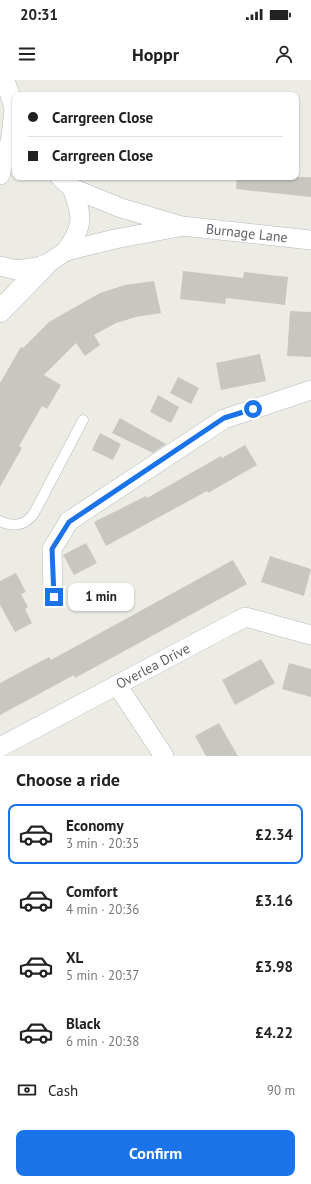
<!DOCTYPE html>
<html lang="en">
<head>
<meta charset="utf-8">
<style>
	:root { --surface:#fff; --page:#f2f2f2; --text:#222; --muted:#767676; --line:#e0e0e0; --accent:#1a73e8 }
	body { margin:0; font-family:"PT Sans",sans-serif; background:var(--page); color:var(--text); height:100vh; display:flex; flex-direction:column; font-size:15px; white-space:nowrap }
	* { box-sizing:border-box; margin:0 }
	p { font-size:13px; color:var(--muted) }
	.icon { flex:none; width:22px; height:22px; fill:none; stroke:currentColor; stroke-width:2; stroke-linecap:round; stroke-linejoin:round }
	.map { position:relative; height:676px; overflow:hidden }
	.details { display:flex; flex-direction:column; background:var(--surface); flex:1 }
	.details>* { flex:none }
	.hud { position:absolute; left:12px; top:12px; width:287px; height:88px; border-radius:8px; box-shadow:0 1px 3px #0004; display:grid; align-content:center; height:88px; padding:0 16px; background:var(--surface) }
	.end { position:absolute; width:18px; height:18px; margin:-9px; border:5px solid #1a73e8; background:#fff; box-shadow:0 0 0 2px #fff }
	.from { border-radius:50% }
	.bubble { position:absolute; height:28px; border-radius:8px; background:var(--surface); box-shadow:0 1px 3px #0004; font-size:13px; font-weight:600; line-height:28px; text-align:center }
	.hud b { display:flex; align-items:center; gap:14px; height:38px; font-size:15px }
	.hud b+b { border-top:1px solid var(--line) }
	.hud i { width:10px; height:10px; background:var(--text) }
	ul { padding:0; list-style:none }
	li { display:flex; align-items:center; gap:12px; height:60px; margin:0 8px 6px; padding:0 8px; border:2px solid transparent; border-radius:8px }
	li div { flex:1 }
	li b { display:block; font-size:15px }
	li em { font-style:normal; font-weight:600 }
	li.current { border-color:var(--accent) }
	li>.icon { width:36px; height:36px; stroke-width:1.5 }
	h2 { padding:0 16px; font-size:18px; line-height:48px }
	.pay { display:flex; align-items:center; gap:10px; height:44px; padding:0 16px; font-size:15px }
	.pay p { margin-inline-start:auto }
	.button { display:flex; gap:8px; margin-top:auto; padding:8px 16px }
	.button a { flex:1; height:46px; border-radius:8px; background:var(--accent); color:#fff; font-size:16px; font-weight:600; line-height:46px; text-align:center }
	.status { display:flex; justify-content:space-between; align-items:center; height:28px; padding:0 20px; background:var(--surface); direction:ltr }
	.status svg { height:11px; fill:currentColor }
	header { display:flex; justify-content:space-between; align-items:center; height:52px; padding:0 16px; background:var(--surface); font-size:18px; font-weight:600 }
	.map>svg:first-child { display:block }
</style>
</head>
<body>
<div class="status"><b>20:31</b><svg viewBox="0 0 49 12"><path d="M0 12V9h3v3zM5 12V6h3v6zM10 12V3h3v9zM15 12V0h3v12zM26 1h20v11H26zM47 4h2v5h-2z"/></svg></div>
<header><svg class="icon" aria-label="menu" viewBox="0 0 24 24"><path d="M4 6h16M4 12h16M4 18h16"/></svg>Hoppr<svg class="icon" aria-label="person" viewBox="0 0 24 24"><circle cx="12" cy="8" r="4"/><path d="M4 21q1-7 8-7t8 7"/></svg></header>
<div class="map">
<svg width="311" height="676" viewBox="0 0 311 676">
	<rect width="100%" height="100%" fill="#edece4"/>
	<g fill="#c8c6c1">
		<polygon points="237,97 311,97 311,117 236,109"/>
		<polygon points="183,191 243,198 244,192 288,197 285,225 226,218 225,224 180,219"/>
		<polygon points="154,201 161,233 136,237 116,243 94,255 100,265 85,276 76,263 44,295 61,305 47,329 42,326 19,366 22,368 0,407 0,303 21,267 23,268 49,242 100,213 125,205"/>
		<polygon points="290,231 311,232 311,277 287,276"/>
		<polygon points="260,274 266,301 221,310 216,283"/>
		<polygon points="178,297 199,308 191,324 170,313"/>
		<polygon points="158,315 179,327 171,343 150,332"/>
		<polygon points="120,338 166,364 153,373 112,353"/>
		<polygon points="100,353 121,364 113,380 92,370"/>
		<polygon points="245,365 257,385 208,413 207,411 106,466 94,442 146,416 147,418 221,376 222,378"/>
		<polygon points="86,463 97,483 74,495 63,475"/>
		<polygon points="270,476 311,489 304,516 261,502"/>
		<polygon points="233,480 247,504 75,598 74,595 0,635 0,603 49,577 51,580"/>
		<polygon points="16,493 26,512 21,514 28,527 25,529 32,543 15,552 0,525 0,501"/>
		<polygon points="261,579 275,603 235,625 222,600"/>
		<polygon points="289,583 311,589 311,617 282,609"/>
		<polygon points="219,643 228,659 238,676 206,676 195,656"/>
	</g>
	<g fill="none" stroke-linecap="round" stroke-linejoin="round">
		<g stroke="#b5b6ba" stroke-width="11">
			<path id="service" d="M0 441C14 447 23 446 33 435L83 340"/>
		</g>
		<g stroke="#b5b6ba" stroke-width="20">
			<g id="minor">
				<polyline points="5,0 15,30"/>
				<polyline points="0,95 11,58 14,29"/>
				<path id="s1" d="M60 97 72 108 121 128 182 146 311 160"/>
				<path d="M66 171C84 145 83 137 72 108"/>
				<polyline points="0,186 17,190 44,186 66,171 115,159 179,147"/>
				<polyline points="53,517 52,469 69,441 224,339 311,310"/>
				<polyline points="117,605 164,676"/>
				<path id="s2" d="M0 667 245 537 311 555"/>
			</g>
		</g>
		<g stroke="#b5b6ba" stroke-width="23">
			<polyline id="tertiary" points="0,231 44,186"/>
		</g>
		<use href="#service" stroke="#fff" stroke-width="10"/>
		<use href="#minor" stroke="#fff" stroke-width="19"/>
		<use href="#tertiary" stroke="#fff" stroke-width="22"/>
	</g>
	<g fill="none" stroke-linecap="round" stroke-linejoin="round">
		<polyline stroke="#1a73e8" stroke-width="5" points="54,517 52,469 69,442 224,338 253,329"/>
	</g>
	<g text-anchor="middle" stroke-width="4" stroke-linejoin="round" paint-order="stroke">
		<g font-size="14" fill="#5c5f63" stroke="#fff">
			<text dy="5" stroke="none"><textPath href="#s1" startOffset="198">Burnage Lane</textPath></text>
			<text dy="5" stroke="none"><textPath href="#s2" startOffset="173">Overlea Drive</textPath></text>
		</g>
	</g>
</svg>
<i class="end from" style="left:253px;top:329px"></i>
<i class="end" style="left:54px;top:517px"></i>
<div class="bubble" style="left:68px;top:503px;width:66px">1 min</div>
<div class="hud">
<b><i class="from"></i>Carrgreen Close</b>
<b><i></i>Carrgreen Close</b>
</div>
</div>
<section class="details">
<h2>Choose a ride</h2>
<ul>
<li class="current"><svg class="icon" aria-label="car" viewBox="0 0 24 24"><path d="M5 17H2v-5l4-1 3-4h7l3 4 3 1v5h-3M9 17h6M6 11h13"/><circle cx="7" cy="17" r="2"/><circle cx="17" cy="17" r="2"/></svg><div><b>Economy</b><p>3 min · 20:35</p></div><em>£2.34</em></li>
<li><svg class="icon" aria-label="car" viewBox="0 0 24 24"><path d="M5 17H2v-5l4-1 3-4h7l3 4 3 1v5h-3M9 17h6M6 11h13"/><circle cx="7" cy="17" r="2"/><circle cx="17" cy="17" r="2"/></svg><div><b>Comfort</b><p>4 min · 20:36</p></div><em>£3.16</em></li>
<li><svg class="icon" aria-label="car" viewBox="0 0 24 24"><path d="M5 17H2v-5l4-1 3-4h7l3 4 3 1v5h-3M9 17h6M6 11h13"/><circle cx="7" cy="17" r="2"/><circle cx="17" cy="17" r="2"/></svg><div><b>XL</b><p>5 min · 20:37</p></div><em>£3.98</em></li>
<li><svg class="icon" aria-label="car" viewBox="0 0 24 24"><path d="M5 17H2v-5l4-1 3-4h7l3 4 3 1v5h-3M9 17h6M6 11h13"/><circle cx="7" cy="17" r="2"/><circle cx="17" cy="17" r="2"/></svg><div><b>Black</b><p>6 min · 20:38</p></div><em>£4.22</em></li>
</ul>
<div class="pay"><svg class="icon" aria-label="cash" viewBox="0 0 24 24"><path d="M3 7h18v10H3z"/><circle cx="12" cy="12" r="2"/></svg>Cash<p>90 m</p></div>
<div class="button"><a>Confirm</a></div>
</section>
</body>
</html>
